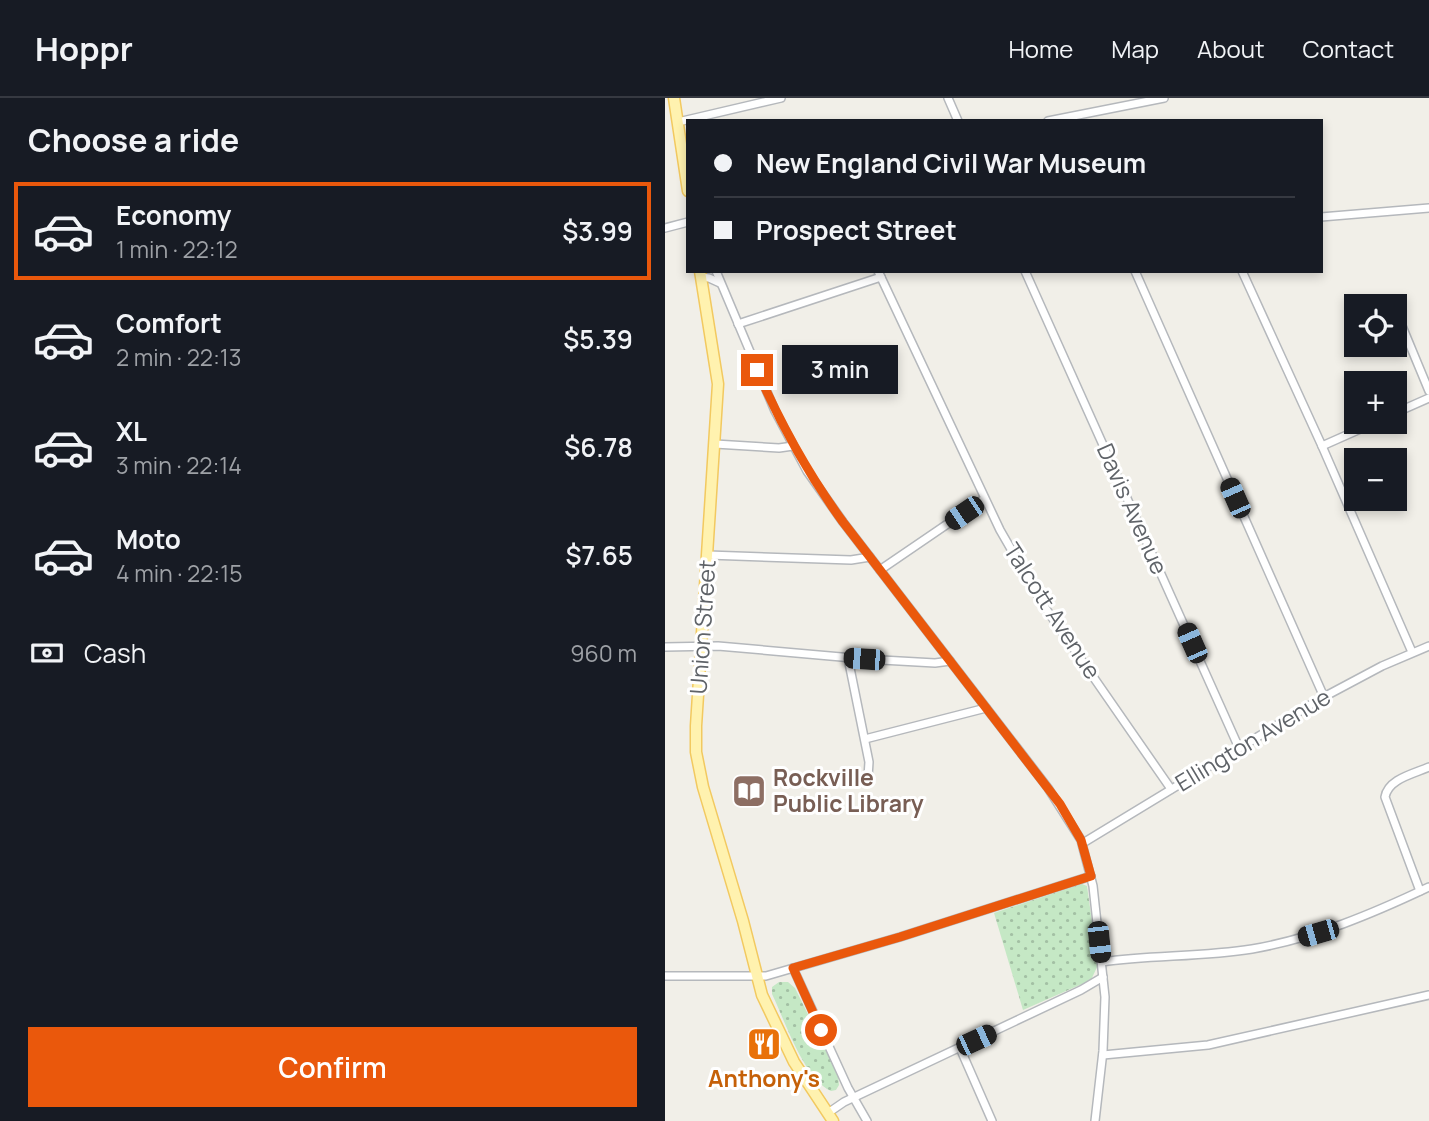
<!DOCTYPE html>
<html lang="en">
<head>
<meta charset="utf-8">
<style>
	:root { --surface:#171b24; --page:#20242c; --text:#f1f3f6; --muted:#9ea1a6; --line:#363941; --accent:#ea580c }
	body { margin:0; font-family:Manrope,sans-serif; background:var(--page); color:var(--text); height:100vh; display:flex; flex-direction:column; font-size:26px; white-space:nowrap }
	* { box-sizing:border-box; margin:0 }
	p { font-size:23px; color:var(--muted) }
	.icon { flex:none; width:38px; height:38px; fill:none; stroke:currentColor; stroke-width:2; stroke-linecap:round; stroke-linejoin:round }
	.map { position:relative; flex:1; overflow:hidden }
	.panel { display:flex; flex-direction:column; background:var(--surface); width:665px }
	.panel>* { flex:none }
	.banner { position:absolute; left:21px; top:21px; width:637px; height:154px; border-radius:0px; box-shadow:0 4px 10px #0003; display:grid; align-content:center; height:154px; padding:0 28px; background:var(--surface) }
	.tools { position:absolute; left:679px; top:196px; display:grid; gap:14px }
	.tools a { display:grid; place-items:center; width:63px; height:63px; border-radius:0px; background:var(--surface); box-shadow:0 4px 10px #0003; font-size:35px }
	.end { position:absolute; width:32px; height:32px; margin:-16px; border:9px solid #ea580c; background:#fff; box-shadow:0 0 0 4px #fff }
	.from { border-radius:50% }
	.bubble { position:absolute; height:49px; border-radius:0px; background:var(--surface); box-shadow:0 4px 10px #0003; font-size:23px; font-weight:600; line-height:49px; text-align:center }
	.car { position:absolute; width:21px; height:42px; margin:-21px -10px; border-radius:9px; box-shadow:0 0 5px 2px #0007; background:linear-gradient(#222 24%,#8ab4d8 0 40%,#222 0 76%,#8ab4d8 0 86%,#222 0) }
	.banner b { display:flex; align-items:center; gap:24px; height:66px; font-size:26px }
	.banner b+b { border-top:2px solid var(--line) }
	.banner i { width:18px; height:18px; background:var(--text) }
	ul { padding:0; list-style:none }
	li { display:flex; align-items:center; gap:21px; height:98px; margin:0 14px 10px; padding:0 14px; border:4px solid transparent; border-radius:0px }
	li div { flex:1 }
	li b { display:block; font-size:26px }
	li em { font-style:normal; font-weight:600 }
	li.current { border-color:var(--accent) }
	li>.icon { width:63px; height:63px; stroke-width:1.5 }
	h2 { padding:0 28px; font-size:32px; line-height:84px }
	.pay { display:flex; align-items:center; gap:18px; height:77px; padding:0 28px; font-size:26px }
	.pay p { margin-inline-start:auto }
	.primary-button { display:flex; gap:14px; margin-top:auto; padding:14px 28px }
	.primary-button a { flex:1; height:80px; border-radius:0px; background:var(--accent); color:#fff; font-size:28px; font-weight:600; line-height:80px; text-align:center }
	header { display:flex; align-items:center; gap:42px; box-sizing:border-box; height:98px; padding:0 35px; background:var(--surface); border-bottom:2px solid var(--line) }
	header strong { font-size:33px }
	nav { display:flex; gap:38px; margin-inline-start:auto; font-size:24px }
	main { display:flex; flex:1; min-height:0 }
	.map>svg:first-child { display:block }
</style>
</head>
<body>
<header>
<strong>Hoppr</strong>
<nav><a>Home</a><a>Map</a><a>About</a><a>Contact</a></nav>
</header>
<main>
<section class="panel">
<h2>Choose a ride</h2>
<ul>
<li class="current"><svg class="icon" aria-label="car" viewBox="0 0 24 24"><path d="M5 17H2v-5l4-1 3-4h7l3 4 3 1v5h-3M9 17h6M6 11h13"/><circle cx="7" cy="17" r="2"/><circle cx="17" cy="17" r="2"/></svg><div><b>Economy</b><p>1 min · 22:12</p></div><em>$3.99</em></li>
<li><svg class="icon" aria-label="car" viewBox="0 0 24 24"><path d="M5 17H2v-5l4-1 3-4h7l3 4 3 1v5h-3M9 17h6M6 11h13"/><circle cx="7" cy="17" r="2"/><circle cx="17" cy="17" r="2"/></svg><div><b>Comfort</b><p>2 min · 22:13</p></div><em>$5.39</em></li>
<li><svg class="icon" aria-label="car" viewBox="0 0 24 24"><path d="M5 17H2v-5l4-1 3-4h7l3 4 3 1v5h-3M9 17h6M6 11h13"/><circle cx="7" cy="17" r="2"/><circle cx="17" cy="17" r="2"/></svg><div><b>XL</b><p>3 min · 22:14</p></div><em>$6.78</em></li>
<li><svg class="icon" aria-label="car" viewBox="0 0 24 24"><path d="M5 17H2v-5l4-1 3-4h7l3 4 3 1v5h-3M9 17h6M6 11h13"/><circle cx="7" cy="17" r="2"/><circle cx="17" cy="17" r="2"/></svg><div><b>Moto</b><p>4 min · 22:15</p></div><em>$7.65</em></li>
</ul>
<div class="pay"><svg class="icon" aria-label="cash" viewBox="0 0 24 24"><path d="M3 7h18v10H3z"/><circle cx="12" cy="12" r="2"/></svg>Cash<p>960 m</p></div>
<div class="primary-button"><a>Confirm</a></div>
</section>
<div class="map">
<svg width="764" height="1023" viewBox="0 0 764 1023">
	<defs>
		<pattern id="grass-dots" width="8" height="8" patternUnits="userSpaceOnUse" patternTransform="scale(1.75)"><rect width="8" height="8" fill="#c5e8c5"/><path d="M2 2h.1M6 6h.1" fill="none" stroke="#a3c0a4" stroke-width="1.8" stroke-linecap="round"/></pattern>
	</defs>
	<rect width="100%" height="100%" fill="#f1efe8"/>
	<g fill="url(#grass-dots)">
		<polygon points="417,786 422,788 433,867 426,882 358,912 329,815"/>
		<path d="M114 884H123L130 890 173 977 174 987 171 992 166 993C139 981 120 923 107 896V889Z"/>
	</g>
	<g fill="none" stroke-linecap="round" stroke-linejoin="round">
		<g stroke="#b5b8bc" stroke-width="10">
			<g id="minor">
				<polyline points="283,0 293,23"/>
				<polyline points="383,23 499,0"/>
				<polyline points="13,24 116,0"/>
				<polyline points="656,119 764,110"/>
				<polyline points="0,130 23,124"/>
				<polyline points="51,173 110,313 142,373 178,424 383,690 416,742 428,788 440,899 438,953 430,1023"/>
				<polyline points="213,173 335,432 377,505 506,691"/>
				<polyline points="360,173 574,650"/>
				<polyline points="470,173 659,599"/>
				<polyline points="577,173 657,348 747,554"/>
				<polyline points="36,179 44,180 55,185"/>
				<polyline points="73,226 216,179"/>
				<polyline points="737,228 764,293"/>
				<polyline points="730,315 764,300"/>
				<polyline points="50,346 114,350 128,348"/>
				<polyline points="657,348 711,324"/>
				<polyline points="43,457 186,462 205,459"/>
				<polyline points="215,472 319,401"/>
				<polyline points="0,549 53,548 199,561 270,565 285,563"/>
				<polyline points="183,560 204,664 203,679"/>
				<polyline points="200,641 321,610"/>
				<polyline points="418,745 655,601 717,568 764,548"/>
				<path d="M755 793 720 699C723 681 748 676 764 669"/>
				<path d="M437 864C486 857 537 859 587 851 650 840 707 816 764 789"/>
				<polyline points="128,870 183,990 202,1023"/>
				<polyline points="0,878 101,878 235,839 426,778"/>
				<polyline points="295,950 327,1023"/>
				<polyline points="438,957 543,947 764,897"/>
				<polyline points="163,1015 179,1004 416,892 438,879"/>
			</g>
		</g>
		<g stroke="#f2c960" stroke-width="13">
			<g id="major">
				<polyline points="9,0 23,93"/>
				<polyline points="35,173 53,286 31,628 31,654 38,689 78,823 97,897 129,964 168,1023"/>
			</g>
		</g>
		<use href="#minor" stroke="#fff" stroke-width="7"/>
		<use href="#major" stroke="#fff2af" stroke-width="10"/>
	</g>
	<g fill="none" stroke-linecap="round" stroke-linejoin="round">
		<path stroke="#ea580c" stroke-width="9" d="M92 272C116 327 143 376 178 424L395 706 416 742 426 778 235 839 128 870 156 932"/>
	</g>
	<defs>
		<g id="library-square" transform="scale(1.75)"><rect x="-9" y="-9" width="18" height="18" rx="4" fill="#8d6e63" stroke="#fff"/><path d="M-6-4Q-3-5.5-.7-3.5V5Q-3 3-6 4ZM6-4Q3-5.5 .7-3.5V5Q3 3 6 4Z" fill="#fff"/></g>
		<g id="restaurant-square" transform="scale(1.75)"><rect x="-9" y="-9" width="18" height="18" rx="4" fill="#e8710a" stroke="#fff"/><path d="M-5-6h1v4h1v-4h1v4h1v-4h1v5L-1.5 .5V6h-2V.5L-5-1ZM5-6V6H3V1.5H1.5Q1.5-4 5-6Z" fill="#fff"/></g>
	</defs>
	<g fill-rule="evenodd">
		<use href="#library-square" x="84" y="693"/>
		<use href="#restaurant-square" x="99" y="946"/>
	</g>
	<g text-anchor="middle" stroke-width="6" stroke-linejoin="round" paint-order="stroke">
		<g font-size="23" fill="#5f6368" stroke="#fff">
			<text transform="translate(467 411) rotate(66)" y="8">Davis Avenue</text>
			<text transform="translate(387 513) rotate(57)" y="8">Talcott Avenue</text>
			<text transform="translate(38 529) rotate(-86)" y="8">Union Street</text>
			<text transform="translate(588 642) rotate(-31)" y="8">Ellington Avenue</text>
		</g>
		<g font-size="23" font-weight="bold" fill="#785e54" stroke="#fff" text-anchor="start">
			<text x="108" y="688">Rockville<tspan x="108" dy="26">Public Library</tspan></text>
		</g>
		<g font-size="23" font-weight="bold" fill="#c56008" stroke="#fff">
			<text x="99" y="989">Anthony's</text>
		</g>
	</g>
</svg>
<div class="tools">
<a><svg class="icon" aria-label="locate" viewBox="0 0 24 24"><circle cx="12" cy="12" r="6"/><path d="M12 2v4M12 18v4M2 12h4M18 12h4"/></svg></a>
<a>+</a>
<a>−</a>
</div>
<i class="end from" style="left:156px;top:932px"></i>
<i class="end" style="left:92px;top:272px"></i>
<div class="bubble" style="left:117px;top:247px;width:116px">3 min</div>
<i class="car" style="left:570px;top:400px;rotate:336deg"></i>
<i class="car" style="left:299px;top:415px;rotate:236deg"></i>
<i class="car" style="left:527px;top:545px;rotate:336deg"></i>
<i class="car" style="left:199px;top:561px;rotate:274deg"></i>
<i class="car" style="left:653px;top:835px;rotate:254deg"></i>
<i class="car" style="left:434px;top:844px;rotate:174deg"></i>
<i class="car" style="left:311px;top:942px;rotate:65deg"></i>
<div class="banner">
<b><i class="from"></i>New England Civil War Museum</b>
<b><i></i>Prospect Street</b>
</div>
</div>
</main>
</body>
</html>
